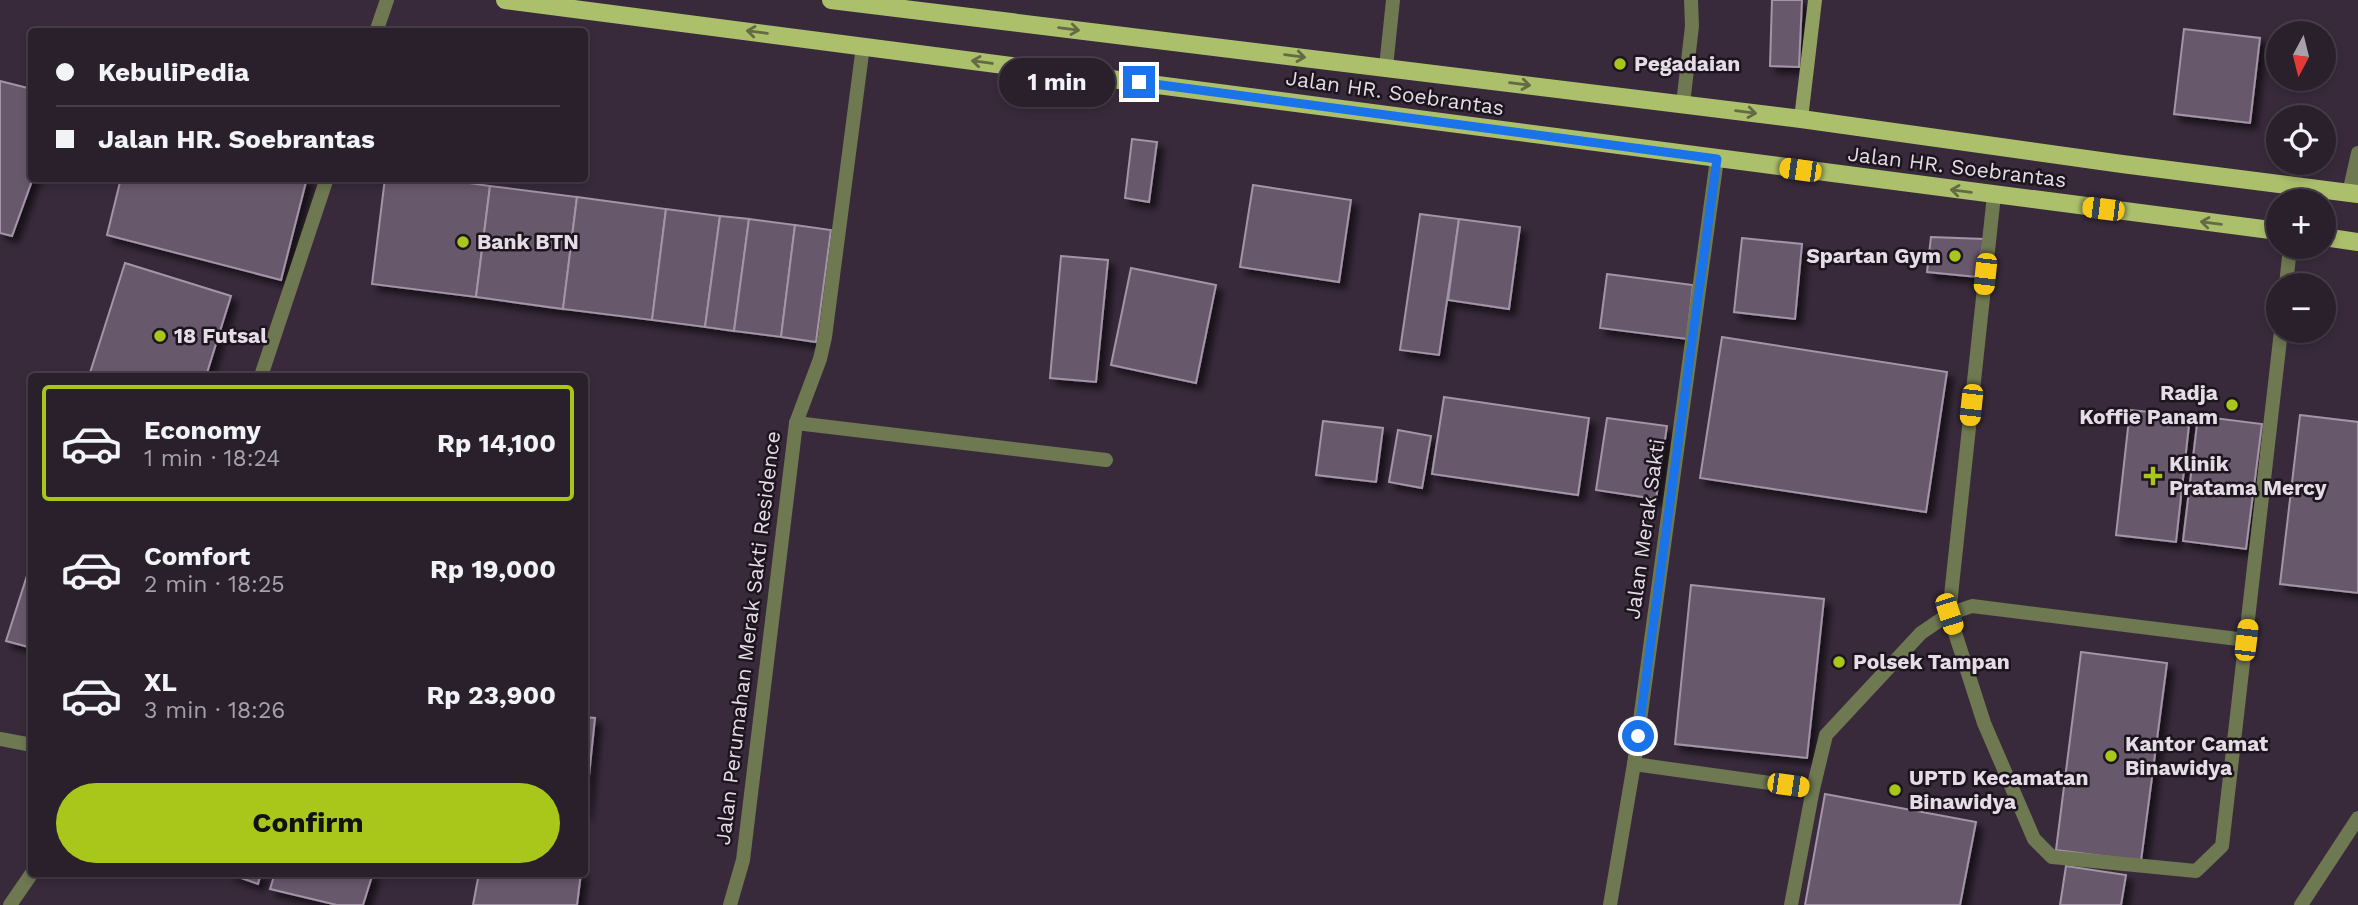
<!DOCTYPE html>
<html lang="en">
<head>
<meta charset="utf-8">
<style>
	:root { --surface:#2a202c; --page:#322834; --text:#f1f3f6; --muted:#a5a3a9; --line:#463e48; --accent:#a9c71a }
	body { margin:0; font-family:"Work Sans",sans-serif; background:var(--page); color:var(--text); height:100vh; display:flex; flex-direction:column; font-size:26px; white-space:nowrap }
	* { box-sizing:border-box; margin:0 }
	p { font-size:23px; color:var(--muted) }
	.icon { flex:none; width:38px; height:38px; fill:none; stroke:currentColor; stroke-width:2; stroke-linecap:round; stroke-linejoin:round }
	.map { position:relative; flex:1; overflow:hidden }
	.drawer { position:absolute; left:28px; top:373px; width:560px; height:504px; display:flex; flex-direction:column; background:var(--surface); border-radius:7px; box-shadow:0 4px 10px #0003,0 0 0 2px var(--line) }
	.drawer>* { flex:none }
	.top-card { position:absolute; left:28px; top:28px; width:560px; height:154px; border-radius:7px; box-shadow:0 4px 10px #0003,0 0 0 2px var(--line); display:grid; align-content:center; height:154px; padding:0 28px; background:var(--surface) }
	.needle { width:46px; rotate:187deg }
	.buttons { position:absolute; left:2266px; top:21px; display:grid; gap:14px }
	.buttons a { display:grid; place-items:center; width:70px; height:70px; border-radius:50%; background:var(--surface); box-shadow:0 4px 10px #0003,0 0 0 2px var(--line); font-size:35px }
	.end { position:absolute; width:32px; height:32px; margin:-16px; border:9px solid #1a73e8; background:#fff; box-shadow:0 0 0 4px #fff }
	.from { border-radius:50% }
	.bubble { position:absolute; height:49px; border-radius:24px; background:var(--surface); box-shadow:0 4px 10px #0003,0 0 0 2px var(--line); font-size:23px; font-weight:700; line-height:49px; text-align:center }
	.car { position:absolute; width:21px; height:42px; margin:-21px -10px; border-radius:9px; box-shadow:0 0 5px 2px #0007; background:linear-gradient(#f5c518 24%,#345 0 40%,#f5c518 0 76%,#345 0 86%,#f5c518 0) }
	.top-card b { display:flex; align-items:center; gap:24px; height:66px; font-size:26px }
	.top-card b+b { border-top:2px solid var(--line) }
	.top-card i { width:18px; height:18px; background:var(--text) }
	ul { padding:12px 0 0; list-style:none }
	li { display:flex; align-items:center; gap:21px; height:116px; margin:0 14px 10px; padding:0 14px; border:4px solid transparent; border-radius:7px }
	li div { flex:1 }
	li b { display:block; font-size:26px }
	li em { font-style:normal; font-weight:700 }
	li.active { border-color:var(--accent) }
	li>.icon { width:63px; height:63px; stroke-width:1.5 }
	.button { display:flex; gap:14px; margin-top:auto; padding:14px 28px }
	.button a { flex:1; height:80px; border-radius:42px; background:var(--accent); color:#111; font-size:28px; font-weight:700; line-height:80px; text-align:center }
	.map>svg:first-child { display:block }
</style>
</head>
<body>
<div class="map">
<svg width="2358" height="905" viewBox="0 0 2358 905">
	<defs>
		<filter id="shadow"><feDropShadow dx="6" dy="6" stdDeviation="3.5" flood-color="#0009"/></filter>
	</defs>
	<rect width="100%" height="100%" fill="#382a3b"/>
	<g fill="#68596c" stroke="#a494a8" stroke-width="2" filter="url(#shadow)">
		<polygon points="1772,0 1802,0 1799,67 1770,66"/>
		<polygon points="2184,29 2260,38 2250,123 2174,114"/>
		<polygon points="0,81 32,89 33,178 12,236 0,233"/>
		<polygon points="1132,139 1157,142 1149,202 1125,198"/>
		<polygon points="121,178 307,178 281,280 107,235"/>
		<polygon points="385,178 434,178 490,186 476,297 372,284"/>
		<polygon points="1253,185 1351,200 1339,282 1240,267"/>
		<polygon points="490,186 577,197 563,309 476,297"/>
		<polygon points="577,197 666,209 652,320 563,309"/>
		<polygon points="666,209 720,216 705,327 652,320"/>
		<polygon points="1420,214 1459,219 1439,355 1400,350"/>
		<polygon points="720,216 749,219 734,331 705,327"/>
		<polygon points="749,219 795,225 781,337 734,331"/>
		<polygon points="1459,219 1520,227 1509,309 1448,300"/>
		<polygon points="795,225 831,230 816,342 781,337"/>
		<polygon points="1931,237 1984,239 1977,277 1927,272"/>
		<polygon points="1742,238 1802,244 1795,319 1734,312"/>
		<polygon points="1061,256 1108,260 1096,382 1050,378"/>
		<polygon points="125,263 231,296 206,376 89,376"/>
		<polygon points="1131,268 1216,285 1196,383 1111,365"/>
		<polygon points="1607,274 1693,285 1687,339 1600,328"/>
		<polygon points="1722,337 1947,372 1926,512 1700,478"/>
		<polygon points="1444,397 1589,418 1578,495 1432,474"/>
		<polygon points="2130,410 2190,416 2176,542 2116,535"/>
		<polygon points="2300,415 2358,422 2358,593 2280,584"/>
		<polygon points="2198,416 2262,424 2246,549 2183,541"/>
		<polygon points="1607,418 1667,426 1656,499 1596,490"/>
		<polygon points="1323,421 1383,428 1376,482 1316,475"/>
		<polygon points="1398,430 1431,436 1422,488 1389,482"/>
		<polygon points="32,560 32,648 6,641"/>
		<polygon points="1691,585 1824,599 1807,758 1675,744"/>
		<polygon points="2081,652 2167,663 2141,861 2056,850"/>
		<polygon points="584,717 595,718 585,814 584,814"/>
		<polygon points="1825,794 1976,822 1960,905 1805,905"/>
		<polygon points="2066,866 2126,875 2121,905 2060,905"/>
		<polygon points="227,873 261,873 258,884"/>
		<polygon points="275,873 373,873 363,905 337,905 270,889"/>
		<polygon points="479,873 581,873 577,905 473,905"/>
	</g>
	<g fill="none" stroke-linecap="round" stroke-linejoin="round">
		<g stroke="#6e7851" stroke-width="14">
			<polyline points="1683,104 1692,26 1691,0"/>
			<polyline points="1994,195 1949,614 1984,723 2034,839 2052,857 2196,871 2222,846 2281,331"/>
			<polyline points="2286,285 2290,247"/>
			<polyline points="796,423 1106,460"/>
			<polyline points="1634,764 1813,789"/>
			<polyline points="1791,905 1813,789 1826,735 1921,633 1949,614 1972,606 2246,640"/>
			<polyline points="2301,905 2358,818"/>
		</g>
		<g stroke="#6e7851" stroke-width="14">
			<polyline points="376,32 387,0"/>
			<polyline points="1386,67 1393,0"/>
			<polyline points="2349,193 2358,153"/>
			<polyline points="261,376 327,178"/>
			<polyline points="0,739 32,745"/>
			<polyline points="10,905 32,873"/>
			<polyline points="730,905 743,860 796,423 820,359 825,337 863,46"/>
			<polyline points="1610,905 1634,764 1717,159"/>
		</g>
		<polyline stroke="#91a161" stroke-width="14" points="1801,119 1815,0"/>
		<g stroke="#acc06c" stroke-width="18">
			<polyline points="505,0 2278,231"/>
			<polyline points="831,0 1801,119 2122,164 2358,194"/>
			<polyline points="2324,237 2358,242"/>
		</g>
	</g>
	<defs><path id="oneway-shaft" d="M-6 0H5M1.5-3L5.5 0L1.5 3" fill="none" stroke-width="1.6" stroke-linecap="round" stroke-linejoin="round" transform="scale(1.75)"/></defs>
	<g stroke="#646a44">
		<use href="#oneway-shaft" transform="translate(1069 29) rotate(7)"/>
		<use href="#oneway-shaft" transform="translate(757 32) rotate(-173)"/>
		<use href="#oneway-shaft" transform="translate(1295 56) rotate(7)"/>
		<use href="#oneway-shaft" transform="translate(982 62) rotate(-172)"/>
		<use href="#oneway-shaft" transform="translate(1520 84) rotate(7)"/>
		<use href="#oneway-shaft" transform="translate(1746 112) rotate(7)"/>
		<use href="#oneway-shaft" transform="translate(1961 191) rotate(-173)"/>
		<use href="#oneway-shaft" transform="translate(2211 223) rotate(-173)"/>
	</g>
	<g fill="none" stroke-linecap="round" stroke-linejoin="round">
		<polyline stroke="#1a73e8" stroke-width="9" points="1139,82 1717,159 1638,736"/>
	</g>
	<g fill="#a9c71a" stroke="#1c151d" stroke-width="2.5">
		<circle cx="1620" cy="64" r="7"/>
		<circle cx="463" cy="242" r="7"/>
		<circle cx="1955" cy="256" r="7"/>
		<circle cx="160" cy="336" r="7"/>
		<circle cx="2232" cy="405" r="7"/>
		<path d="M2149.5 465.5h7v7h7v7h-7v7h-7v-7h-7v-7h7z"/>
		<circle cx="1839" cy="662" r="7"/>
		<circle cx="2111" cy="756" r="7"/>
		<circle cx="1895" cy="790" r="7"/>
	</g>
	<g text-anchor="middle" stroke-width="5" stroke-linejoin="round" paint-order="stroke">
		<g font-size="21" font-weight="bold" fill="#e5dce7" stroke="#1c151d" text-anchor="start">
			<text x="1634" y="71">Pegadaian</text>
			<text x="477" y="249">Bank BTN</text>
			<text x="1941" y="263" text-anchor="end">Spartan Gym</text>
			<text x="174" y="343">18 Futsal</text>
			<text x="2218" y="400" text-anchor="end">Radja<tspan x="2218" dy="24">Koffie Panam</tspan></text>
			<text x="2169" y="471">Klinik<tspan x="2169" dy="24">Pratama Mercy</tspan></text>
			<text x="1853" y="669">Polsek Tampan</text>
			<text x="2125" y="751">Kantor Camat<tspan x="2125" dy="24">Binawidya</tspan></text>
			<text x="1909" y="785">UPTD Kecamatan<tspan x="1909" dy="24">Binawidya</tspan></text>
		</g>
		<g font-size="21" fill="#e5dce7" stroke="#1c151d">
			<text transform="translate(1395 93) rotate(8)" y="7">Jalan HR. Soebrantas</text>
			<text transform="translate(1957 167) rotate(7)" y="7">Jalan HR. Soebrantas</text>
			<text transform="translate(1645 529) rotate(-82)" y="7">Jalan Merak Sakti</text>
			<text transform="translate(748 638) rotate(-83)" y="7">Jalan Perumahan Merak Sakti Residence</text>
		</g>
	</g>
</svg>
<div class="buttons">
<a><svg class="needle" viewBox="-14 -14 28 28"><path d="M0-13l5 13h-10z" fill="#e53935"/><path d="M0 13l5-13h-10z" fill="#a5a3a9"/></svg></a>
<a><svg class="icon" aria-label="locate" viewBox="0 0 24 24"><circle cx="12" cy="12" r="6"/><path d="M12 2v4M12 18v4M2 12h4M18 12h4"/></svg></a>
<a>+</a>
<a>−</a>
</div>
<i class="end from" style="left:1638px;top:736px"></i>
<i class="end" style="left:1139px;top:82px"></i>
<div class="bubble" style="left:999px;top:58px;width:116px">1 min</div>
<i class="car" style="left:1800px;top:170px;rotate:278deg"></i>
<i class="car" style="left:2103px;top:209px;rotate:277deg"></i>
<i class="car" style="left:1985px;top:274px;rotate:186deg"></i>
<i class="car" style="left:1971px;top:405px;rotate:186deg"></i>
<i class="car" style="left:1949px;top:614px;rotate:162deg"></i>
<i class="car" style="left:2246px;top:640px;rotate:7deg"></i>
<i class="car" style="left:1788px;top:785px;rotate:98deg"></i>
<div class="top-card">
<b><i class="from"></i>KebuliPedia</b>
<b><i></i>Jalan HR. Soebrantas</b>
</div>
<section class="drawer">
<ul>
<li class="active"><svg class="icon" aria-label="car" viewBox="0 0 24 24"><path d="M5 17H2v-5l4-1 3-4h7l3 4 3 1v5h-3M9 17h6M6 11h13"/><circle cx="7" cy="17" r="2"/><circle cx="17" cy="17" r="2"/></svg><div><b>Economy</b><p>1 min · 18:24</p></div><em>Rp 14,100</em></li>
<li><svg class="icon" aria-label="car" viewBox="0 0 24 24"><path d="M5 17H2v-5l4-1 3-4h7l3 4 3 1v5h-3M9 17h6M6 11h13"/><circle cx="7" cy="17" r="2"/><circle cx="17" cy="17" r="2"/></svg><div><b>Comfort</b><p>2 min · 18:25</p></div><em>Rp 19,000</em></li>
<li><svg class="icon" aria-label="car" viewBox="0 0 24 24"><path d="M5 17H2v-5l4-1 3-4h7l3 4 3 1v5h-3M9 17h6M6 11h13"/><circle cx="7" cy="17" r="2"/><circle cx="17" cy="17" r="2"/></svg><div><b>XL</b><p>3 min · 18:26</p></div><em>Rp 23,900</em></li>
</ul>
<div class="button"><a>Confirm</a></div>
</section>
</div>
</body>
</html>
